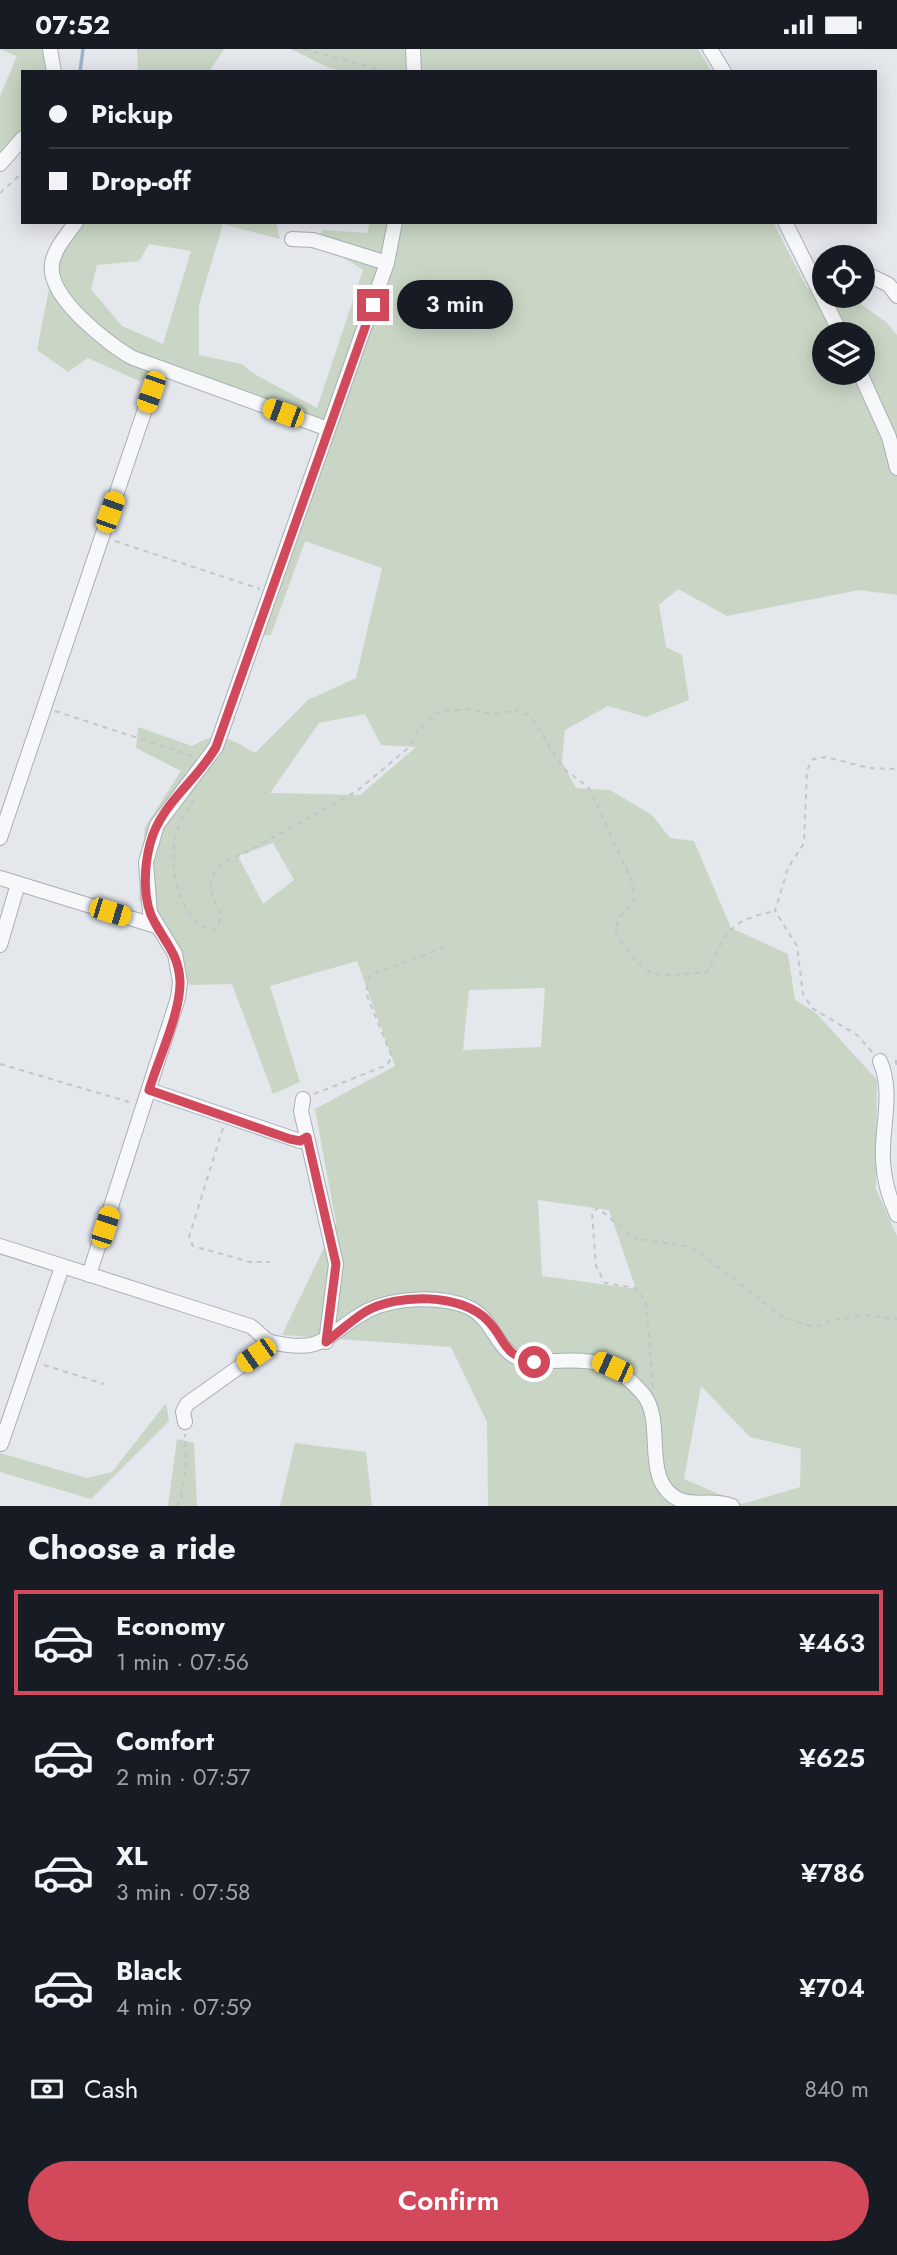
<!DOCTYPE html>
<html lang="en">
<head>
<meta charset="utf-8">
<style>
	:root { --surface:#171b24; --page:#242831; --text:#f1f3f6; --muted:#9ea1a6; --line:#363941; --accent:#d1495b }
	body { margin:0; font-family:Jost,sans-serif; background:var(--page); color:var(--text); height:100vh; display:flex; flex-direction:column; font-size:26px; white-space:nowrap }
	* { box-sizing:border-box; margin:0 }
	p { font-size:23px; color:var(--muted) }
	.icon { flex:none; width:38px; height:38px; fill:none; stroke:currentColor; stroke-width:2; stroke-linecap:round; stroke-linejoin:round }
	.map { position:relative; height:1457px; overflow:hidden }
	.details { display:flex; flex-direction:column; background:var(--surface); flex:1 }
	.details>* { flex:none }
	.hud { position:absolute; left:21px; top:21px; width:856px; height:154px; border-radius:0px; box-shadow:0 4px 18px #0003; display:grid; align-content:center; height:154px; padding:0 28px; background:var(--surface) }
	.tools { position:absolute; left:812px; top:196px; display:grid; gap:14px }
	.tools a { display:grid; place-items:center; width:63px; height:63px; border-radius:50%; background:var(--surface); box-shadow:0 4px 18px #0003; font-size:35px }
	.end { position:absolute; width:32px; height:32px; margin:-16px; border:9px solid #d1495b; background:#fff; box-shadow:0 0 0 4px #fff }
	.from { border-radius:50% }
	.bubble { position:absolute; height:49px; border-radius:24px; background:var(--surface); box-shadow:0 4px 18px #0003; font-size:23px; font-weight:600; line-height:49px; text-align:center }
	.car { position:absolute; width:21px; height:42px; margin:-21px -10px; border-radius:9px; box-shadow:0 0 5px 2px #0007; background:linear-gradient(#f5c518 24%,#345 0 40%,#f5c518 0 76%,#345 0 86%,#f5c518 0) }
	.hud b { display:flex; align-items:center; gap:24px; height:66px; font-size:26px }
	.hud b+b { border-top:2px solid var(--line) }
	.hud i { width:18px; height:18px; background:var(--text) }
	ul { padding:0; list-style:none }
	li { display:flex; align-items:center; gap:21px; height:105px; margin:0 14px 10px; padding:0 14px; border:4px solid transparent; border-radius:0px }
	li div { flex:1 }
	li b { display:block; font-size:26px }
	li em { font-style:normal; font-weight:600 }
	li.active { border-color:var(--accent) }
	li>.icon { width:63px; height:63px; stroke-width:1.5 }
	h2 { padding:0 28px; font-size:32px; line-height:84px }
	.pay { display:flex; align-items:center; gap:18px; height:77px; padding:0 28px; font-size:26px }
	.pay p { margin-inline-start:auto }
	.cta { display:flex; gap:14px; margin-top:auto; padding:14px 28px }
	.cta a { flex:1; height:80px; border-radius:42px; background:var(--accent); color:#fff; font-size:28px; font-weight:600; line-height:80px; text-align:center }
	.status { display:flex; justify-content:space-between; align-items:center; height:49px; padding:0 35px; background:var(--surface); direction:ltr }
	.status svg { height:19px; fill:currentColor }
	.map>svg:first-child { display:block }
</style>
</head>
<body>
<div class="status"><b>07:52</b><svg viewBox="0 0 49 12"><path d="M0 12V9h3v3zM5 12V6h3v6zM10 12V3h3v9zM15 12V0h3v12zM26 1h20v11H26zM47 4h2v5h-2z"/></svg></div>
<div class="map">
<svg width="897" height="1457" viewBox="0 0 897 1457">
	<rect width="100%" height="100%" fill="#e4e7ec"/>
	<g fill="#c9d6c5" fill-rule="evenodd">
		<polygon points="44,0 49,23 23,23 23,79 0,108 0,47 17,7 0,0"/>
		<polygon points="137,0 224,0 209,23 138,23"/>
		<polygon points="291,0 698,0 712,23 349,23 329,19"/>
		<path d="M76 173H276L280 190 223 175 199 256V306L242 315 251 323 317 359 363 221 318 192 322 181 367 184 370 173H773L807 239 824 238V247H849L886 273 897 286V546L859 541 727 567 678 540 659 556 666 598 682 606 689 651 646 668 608 657 565 681 562 713 576 739 610 741 652 766 670 789 694 792 731 879 788 905 795 951 816 964 877 1031 876 1140 897 1187V1457H488L487 1373 451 1298 282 1286 336 1174 315 1060 395 1017 357 912 270 937 300 1033 273 1045 232 935 190 936 139 851 145 778 181 722 136 699 138 678 192 697C220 681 229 689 255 704L308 651 356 629 382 519 305 492 271 586 262 587 331 382 177 323 139 332 88 309 68 323 37 301 57 199ZM149 195 191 202 163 295 122 277 91 240 97 216 139 212ZM824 285H863V324H824ZM365 665 381 696 416 698 360 746 270 744 319 674ZM273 794 294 831 263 855 238 807ZM545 939 541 998 463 1001 469 941ZM538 1151 609 1161 636 1240 542 1227ZM701 1337 750 1388 801 1400 800 1438 742 1455 684 1430Z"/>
		<polygon points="166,1354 169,1372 91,1450 0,1423 0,1404 87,1429 112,1423"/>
		<polygon points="177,1390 194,1394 197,1457 168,1457"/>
		<polygon points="295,1394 366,1403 372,1457 280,1457"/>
	</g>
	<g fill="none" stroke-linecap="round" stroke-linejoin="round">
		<polyline stroke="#9fb4cc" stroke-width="3.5" points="80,23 83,0"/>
		<g stroke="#a9aeb7" stroke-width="16">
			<g id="minor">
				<polyline points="50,0 54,23"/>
				<polyline points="413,0 414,23"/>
				<polyline points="710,0 724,23"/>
				<polyline points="0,115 23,89"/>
				<path d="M76 173C67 186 54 200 52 215 47 248 108 295 133 309L328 380"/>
				<polyline points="785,173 841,285"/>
				<polyline points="292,190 313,191 387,214"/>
				<polyline points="863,223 889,236 897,247"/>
				<polyline points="860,324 889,388 897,419"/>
				<polyline points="0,789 159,319"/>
				<polyline points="0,829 156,877"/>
				<polyline points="0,896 18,835"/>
				<path d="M880 1012C894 1045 881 1078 883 1112 884 1130 889 1149 897 1166"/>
				<polyline points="149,1041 300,1092 307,1088 301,1062 303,1050"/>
				<polyline points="307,1088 336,1215 326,1293"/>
				<path d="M0 1197 250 1277C257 1281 264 1291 271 1293 327 1306 326 1284 367 1262 394 1248 442 1246 470 1259 494 1271 497 1303 522 1311 532 1314 543 1313 553 1312 594 1310 615 1312 643 1345 667 1374 639 1432 680 1451 696 1457 715 1450 732 1457"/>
				<polyline points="89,1226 178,949 180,933 175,905 150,864 146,813 157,776 216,698 387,214 395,173"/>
				<polyline points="185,1373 183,1363 187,1355 256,1306 267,1292"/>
				<polyline points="1,1395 62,1218"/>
			</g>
		</g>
		<g stroke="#c2c5cb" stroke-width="2" stroke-dasharray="5 5" stroke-linecap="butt">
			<polyline points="304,0 387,23"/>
			<polyline points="0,144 23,123"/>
			<polyline points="115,492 260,540"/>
			<polyline points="55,662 193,707"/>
			<path d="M194 750C186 763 176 778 174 794 171 824 180 874 213 881 229 865 213 857 211 841 207 822 226 810 241 806L357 742 407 700 420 679 439 663 467 660 493 665 519 661 532 669 563 719 589 739 633 835 634 851 618 870 616 886C651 933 650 928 707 923 727 882 728 872 775 862"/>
			<polyline points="872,1003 857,986 812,959 803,945 797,897 775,862 788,819 804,794 807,721 813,710 826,708 869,719 897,720"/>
			<polyline points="0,1015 129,1053"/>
			<polyline points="896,1016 896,1010"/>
			<polyline points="314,1045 387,1016 392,1008 366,944 370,926 451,896"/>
			<polyline points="223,1079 189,1188 193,1197 250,1213 270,1213"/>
			<polyline points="44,1316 104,1335"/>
			<polyline points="653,1338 646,1253 635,1239 605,1234 596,1217 592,1163 598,1159 633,1189 692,1198 784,1269 815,1278 832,1271 864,1266 897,1270"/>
			<path d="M177 1457C187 1436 186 1408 185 1385"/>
		</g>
		<use href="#minor" stroke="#f7f8fa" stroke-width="14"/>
	</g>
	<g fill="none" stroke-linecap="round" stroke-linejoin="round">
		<path stroke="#d1495b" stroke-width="9" d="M373 256 216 698C197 732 160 755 150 795 144 818 142 853 155 874 166 894 179 907 180 932 181 963 158 1011 149 1041L290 1090 300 1092 307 1088 336 1215 326 1293C339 1283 352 1271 365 1263 397 1244 462 1244 488 1272 507 1292 502 1306 534 1313"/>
	</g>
</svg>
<div class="tools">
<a><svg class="icon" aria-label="locate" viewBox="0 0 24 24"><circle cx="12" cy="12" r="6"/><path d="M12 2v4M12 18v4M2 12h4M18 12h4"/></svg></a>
<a><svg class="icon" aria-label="layers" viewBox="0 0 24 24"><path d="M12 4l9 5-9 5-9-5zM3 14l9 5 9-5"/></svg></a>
</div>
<i class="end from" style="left:534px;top:1313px"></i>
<i class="end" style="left:373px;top:256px"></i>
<div class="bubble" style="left:397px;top:231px;width:116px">3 min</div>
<i class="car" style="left:151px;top:343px;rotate:199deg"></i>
<i class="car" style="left:283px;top:364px;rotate:290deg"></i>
<i class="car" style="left:110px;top:463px;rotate:19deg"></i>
<i class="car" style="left:110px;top:863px;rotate:107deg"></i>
<i class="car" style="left:105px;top:1178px;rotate:18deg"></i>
<i class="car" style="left:256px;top:1306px;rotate:235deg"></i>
<i class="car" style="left:612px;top:1318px;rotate:294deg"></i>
<div class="hud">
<b><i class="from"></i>Pickup</b>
<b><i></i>Drop-off</b>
</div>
</div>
<section class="details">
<h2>Choose a ride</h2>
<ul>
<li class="active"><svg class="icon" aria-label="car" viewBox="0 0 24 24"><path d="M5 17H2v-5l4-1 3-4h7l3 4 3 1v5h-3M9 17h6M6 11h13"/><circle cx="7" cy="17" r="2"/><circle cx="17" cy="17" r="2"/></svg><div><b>Economy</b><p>1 min · 07:56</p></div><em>¥463</em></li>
<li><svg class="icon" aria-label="car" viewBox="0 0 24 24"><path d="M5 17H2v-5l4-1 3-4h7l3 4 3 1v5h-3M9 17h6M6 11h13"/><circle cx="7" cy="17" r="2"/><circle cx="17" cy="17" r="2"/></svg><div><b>Comfort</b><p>2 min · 07:57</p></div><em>¥625</em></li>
<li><svg class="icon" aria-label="car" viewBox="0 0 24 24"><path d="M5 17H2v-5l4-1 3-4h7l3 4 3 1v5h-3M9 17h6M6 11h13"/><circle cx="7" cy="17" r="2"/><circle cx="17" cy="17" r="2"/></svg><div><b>XL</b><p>3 min · 07:58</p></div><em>¥786</em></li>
<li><svg class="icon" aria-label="car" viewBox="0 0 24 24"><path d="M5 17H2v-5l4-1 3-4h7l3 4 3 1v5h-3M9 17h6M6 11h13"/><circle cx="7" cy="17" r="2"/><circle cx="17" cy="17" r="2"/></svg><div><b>Black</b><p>4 min · 07:59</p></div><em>¥704</em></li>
</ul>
<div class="pay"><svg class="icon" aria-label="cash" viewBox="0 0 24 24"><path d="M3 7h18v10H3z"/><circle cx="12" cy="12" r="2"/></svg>Cash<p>840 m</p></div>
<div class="cta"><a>Confirm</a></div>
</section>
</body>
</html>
